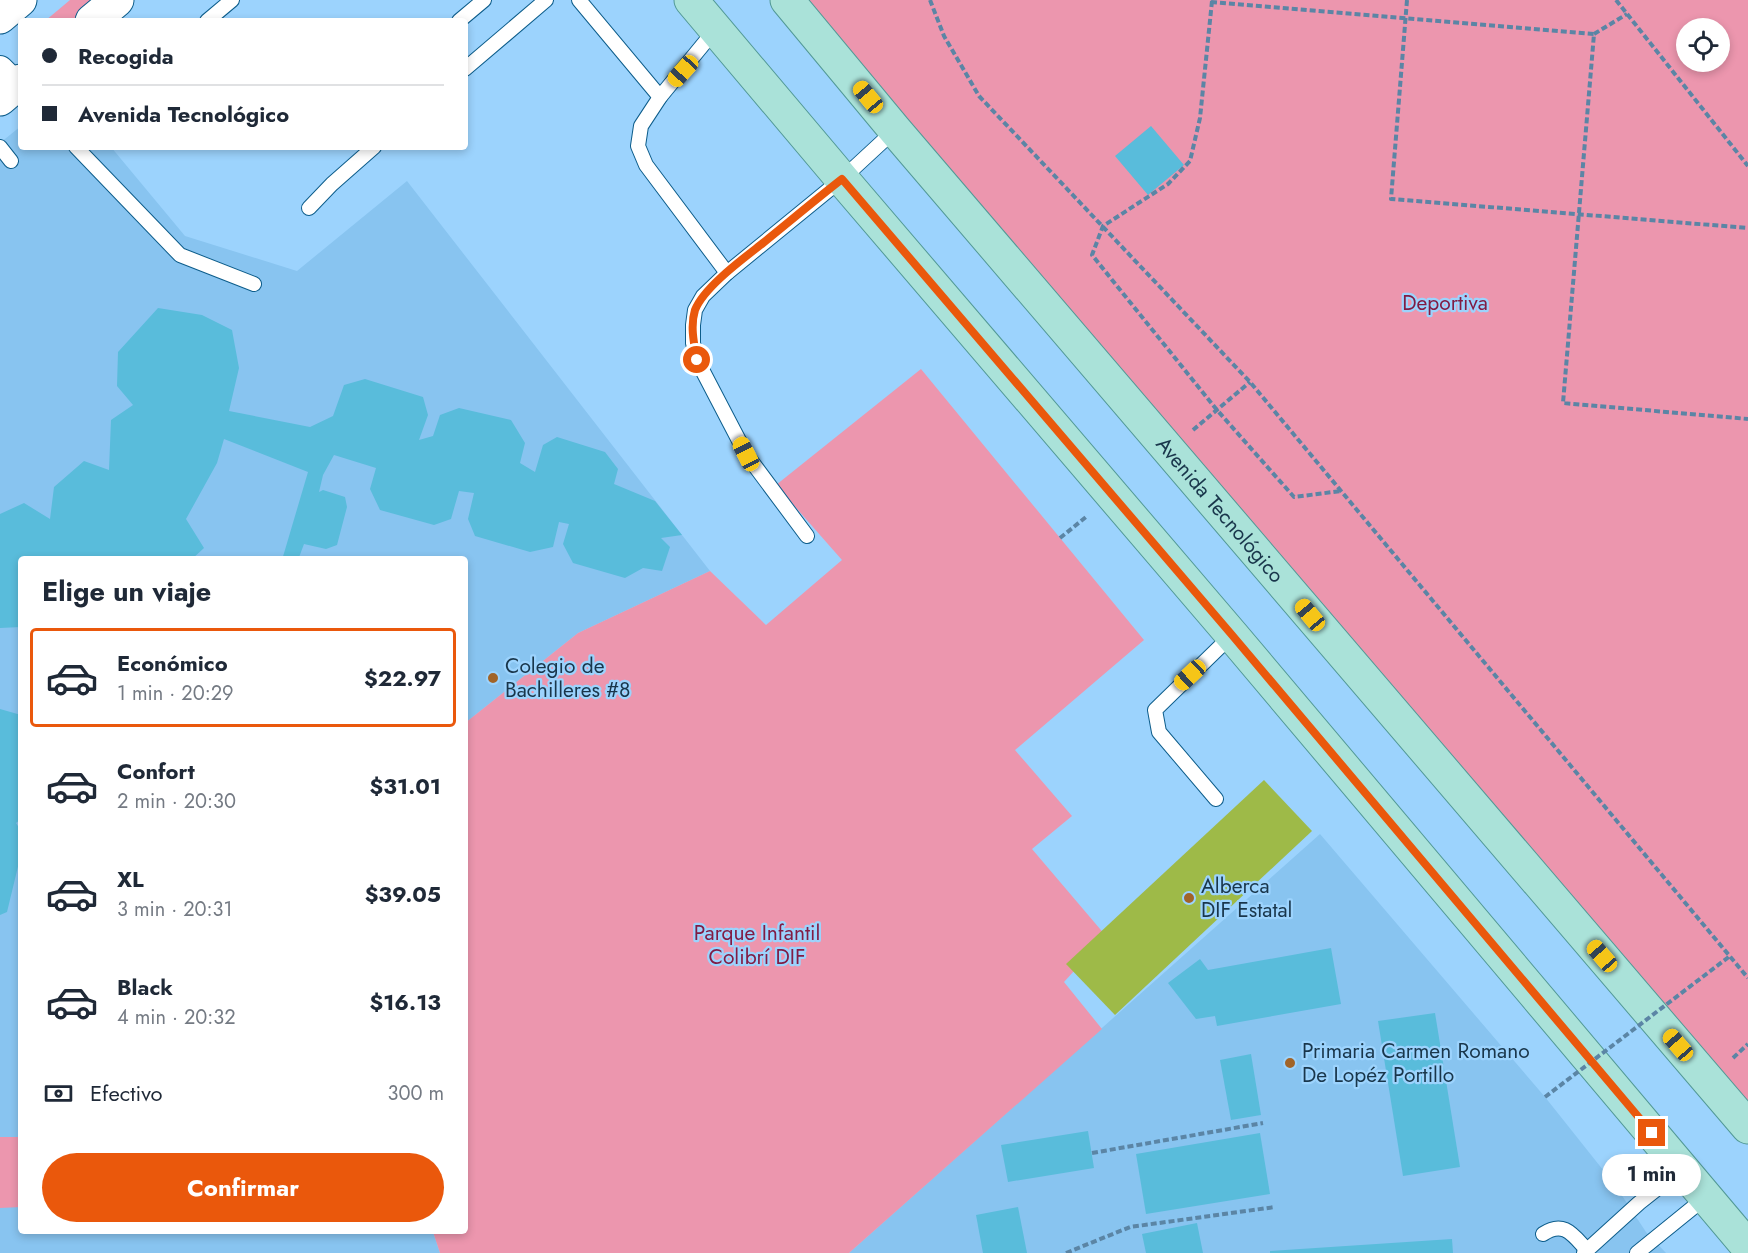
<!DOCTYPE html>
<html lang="es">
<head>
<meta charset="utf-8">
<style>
	:root { --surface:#fff; --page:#f6f6f7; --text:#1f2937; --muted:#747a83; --line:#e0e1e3; --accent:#ea580c }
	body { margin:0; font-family:Jost,sans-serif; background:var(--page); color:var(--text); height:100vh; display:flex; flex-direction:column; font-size:22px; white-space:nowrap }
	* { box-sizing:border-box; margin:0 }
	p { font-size:20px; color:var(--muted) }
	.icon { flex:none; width:33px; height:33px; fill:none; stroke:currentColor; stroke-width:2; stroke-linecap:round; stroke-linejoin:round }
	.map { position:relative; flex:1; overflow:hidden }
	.details { position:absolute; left:18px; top:556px; width:450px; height:678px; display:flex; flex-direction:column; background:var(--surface); border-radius:6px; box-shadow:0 3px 9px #0003 }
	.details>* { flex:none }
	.banner { position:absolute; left:18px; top:18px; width:450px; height:132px; border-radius:6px; box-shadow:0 3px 9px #0003; display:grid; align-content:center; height:132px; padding:0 24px; background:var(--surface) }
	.tools { position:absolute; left:1676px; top:18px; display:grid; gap:12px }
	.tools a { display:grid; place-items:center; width:54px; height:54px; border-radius:50%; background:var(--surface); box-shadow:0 3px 9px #0003; font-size:30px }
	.end { position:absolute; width:27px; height:27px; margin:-14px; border:8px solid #ea580c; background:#fff; box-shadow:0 0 0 3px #fff }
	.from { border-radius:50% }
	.bubble { position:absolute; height:42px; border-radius:21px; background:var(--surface); box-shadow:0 3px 9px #0003; font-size:20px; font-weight:700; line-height:42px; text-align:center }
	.car { position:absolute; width:18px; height:36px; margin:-18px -9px; border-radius:8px; box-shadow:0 0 4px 2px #0007; background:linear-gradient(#f5c518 24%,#345 0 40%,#f5c518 0 76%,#345 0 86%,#f5c518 0) }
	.banner b { display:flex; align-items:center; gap:21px; height:57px; font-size:22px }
	.banner b+b { border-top:2px solid var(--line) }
	.banner i { width:15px; height:15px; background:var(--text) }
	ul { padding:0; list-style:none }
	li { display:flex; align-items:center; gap:18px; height:99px; margin:0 12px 9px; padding:0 12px; border:3px solid transparent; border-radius:6px }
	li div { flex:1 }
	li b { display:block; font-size:22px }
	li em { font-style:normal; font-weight:700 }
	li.active { border-color:var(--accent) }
	li>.icon { width:54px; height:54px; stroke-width:1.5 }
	h2 { padding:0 24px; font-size:27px; line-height:72px }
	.pay { display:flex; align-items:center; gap:15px; height:66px; padding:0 24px; font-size:22px }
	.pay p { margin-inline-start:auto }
	.action { display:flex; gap:12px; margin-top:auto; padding:12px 24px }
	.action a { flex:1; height:69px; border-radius:36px; background:var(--accent); color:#fff; font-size:24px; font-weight:700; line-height:69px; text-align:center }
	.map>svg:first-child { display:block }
</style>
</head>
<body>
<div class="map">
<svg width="1748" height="1253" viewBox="0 0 1748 1253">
	<rect width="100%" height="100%" fill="#9cd3fd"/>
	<g fill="#88c4f0">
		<polygon points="21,126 21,147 111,147 185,236 297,271 407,181 710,571 578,633 465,723 465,560 21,560 21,1232 433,1232 440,1253 0,1253 0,143"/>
		<polygon points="1320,834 1545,1097 1615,1185 1646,1232 1666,1253 849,1253"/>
	</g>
	<g fill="#ec96ae" fill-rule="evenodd">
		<polygon points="70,0 102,0 77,21 45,21"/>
		<path d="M791 0H1748V1127ZM1686 28H1719V62H1686Z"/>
		<polygon points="921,369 1144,640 1015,750 1072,816 1032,849 1106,936 1064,982 1102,1029 849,1253 440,1253 433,1232 465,1232 465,723 578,633 710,571 766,625 842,560 776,485"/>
		<polygon points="0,1137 21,1137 21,1207 0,1208"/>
	</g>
	<polygon fill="#9eba48" points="1264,780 1312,831 1115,1015 1066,964"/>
	<g fill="#59bcdb">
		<polygon points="1151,126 1184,165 1148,195 1115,156"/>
		<polygon points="158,308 202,315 232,330 239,368 229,411 310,427 333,416 344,385 365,379 423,397 428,415 419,440 433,436 440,415 459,408 511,420 525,443 520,463 535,472 543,445 557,437 605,452 618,469 614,484 655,501 682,535 661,538 670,547 662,571 643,568 625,578 573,563 563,544 569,524 559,522 553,547 530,552 475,536 468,519 474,493 459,491 451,519 434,525 380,510 370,489 376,468 334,455 323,475 319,492 323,490 345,497 347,507 337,545 326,549 304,544 298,560 282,560 308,472 224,439 217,463 186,519 204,548 191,560 21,560 21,627 0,628 0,514 24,503 50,519 54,487 84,461 109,470 111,420 133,405 117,386 118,352"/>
		<polygon points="0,709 21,715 21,819 16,823 21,831 21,854 7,912 0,915"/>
		<polygon points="1331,948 1341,1004 1217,1026 1215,1016 1196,1019 1168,983 1200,959 1208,970"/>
		<polygon points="1435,1013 1460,1167 1403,1176 1378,1021"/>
		<polygon points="1251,1054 1261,1115 1231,1120 1220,1060"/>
		<polygon points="1088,1131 1094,1168 1008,1182 1001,1145"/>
		<polygon points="1260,1133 1270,1194 1146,1214 1136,1154"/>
		<polygon points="1018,1207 1027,1253 983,1253 976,1215"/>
		<polygon points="1197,1223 1203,1253 1146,1253 1142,1234"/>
		<polygon points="1452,1239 1453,1253 1270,1253 1270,1251"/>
	</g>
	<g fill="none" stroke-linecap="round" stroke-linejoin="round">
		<g stroke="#0d5d8b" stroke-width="16">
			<g id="service">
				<polyline points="579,0 660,97"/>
				<polyline points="207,21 232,0"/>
				<polyline points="459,21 484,0"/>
				<polyline points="715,30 660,97 641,126 638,146 646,165 727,273"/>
				<polyline points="465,69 546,0"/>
				<polyline points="0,147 11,161"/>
				<polyline points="76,147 180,255 254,284"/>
				<polyline points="309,208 332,184 374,147"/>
				<polyline points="807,536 746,454 697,360 693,343 693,325 695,310 703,296 727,273 842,179 895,130"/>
				<polyline points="1216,799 1159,732 1155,710 1232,635"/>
				<path d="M1543 1234C1564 1220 1573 1235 1587 1250"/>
				<polyline points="1584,1253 1639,1203 1682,1169"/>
				<polyline points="1637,1253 1706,1197"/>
			</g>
		</g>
		<g stroke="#0d5d8b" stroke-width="28">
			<polyline id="minor" points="0,69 16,85"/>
		</g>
		<g stroke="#0d5d8b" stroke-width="35">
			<g id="secondary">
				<polyline points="0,17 20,0"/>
				<polyline points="92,21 117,0"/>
				<polyline points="0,99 21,81"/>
			</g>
		</g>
		<g stroke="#529996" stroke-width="35">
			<g id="primary">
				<polyline points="691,0 842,179 1232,635 1748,1247"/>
				<path id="s1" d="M787 0 895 130 1748 1127"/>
			</g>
		</g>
		<g stroke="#5b85a5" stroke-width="4" stroke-dasharray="6 3" stroke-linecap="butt">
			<polyline points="930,0 944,36 979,96 1250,382 1748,978"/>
			<polyline points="1407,0 1391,199 1748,228"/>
			<polyline points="1616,0 1748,166"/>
			<polyline points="1212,1 1200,118 1190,161 1168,184 1103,226 1092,255 1217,410 1294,497 1341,491"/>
			<polyline points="1211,2 1594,34 1563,403 1748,419"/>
			<polyline points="1594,34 1627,14"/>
			<polyline points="1193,430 1250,382"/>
			<polyline points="1060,538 1086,517"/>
			<polyline points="1733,1058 1748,1044"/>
			<polyline points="1092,1153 1263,1123"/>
			<polyline points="1066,1253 1130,1227 1275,1207"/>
		</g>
		<use href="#service" stroke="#fff" stroke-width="14"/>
		<use href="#minor" stroke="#fff" stroke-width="26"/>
		<use href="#secondary" stroke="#fff" stroke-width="33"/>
		<use href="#primary" stroke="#aae2d9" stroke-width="33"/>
		<polyline stroke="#5b85a5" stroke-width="4" stroke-dasharray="6 3" stroke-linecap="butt" points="1545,1097 1730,956"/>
	</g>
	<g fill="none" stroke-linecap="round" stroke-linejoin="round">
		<path stroke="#ea580c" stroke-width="8" d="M697 360C694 344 690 326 695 310 704 287 744 258 763 243 789 222 815 200 842 179L1232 635 1652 1133"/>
	</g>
	<g fill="#a16428" stroke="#9cd3fd" stroke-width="2">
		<circle cx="493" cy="678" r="6"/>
		<circle cx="1189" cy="898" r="6"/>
		<circle cx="1290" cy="1063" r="6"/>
	</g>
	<g text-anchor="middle" stroke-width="4.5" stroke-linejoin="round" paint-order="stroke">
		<g font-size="21" fill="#811c44" stroke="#9cd3fd">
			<text x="1445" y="310">Deportiva</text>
			<text x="757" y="940">Parque Infantil<tspan x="757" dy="24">Colibrí DIF</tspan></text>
		</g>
		<g font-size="21" fill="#19364b" stroke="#9cd3fd">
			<text dy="7" stroke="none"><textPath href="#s1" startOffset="669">Avenida Tecnológico</textPath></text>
		</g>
		<g font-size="21" fill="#19364b" stroke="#9cd3fd" text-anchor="start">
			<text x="505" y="673">Colegio de<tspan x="505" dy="24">Bachilleres #8</tspan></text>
			<text x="1201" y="893">Alberca<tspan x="1201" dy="24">DIF Estatal</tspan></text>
			<text x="1302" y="1058">Primaria Carmen Romano<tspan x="1302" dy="24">De Lopéz Portillo</tspan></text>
		</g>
	</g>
</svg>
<div class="tools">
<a><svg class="icon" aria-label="locate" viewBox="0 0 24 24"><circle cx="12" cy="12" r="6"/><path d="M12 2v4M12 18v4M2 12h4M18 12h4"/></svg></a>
</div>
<i class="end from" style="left:697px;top:360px"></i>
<i class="end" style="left:1652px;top:1133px"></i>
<div class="bubble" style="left:1602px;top:1154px;width:99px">1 min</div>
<i class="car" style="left:683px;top:71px;rotate:222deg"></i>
<i class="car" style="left:868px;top:97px;rotate:320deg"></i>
<i class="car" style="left:746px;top:454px;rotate:333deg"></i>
<i class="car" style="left:1310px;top:615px;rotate:320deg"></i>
<i class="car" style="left:1190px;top:675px;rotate:227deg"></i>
<i class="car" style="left:1602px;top:956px;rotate:319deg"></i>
<i class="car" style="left:1678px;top:1045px;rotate:319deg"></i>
<div class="banner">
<b><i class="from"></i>Recogida</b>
<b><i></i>Avenida Tecnológico</b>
</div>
<section class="details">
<h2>Elige un viaje</h2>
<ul>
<li class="active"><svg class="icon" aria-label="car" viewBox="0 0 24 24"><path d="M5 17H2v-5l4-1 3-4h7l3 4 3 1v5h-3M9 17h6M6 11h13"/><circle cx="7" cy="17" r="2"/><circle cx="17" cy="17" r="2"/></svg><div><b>Económico</b><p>1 min · 20:29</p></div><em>$22.97</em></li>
<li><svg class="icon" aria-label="car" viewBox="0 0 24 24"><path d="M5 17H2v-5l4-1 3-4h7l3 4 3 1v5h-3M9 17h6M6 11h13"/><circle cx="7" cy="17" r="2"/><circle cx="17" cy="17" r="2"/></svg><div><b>Confort</b><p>2 min · 20:30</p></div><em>$31.01</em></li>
<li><svg class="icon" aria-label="car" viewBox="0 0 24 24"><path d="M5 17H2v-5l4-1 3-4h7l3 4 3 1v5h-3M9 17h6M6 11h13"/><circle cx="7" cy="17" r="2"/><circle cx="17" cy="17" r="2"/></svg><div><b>XL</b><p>3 min · 20:31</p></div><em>$39.05</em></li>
<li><svg class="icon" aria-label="car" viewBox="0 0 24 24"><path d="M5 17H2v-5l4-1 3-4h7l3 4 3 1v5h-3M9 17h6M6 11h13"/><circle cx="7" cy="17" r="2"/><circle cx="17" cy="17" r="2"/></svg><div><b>Black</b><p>4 min · 20:32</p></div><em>$16.13</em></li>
</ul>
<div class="pay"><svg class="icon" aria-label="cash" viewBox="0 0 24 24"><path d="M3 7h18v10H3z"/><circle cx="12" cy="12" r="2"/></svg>Efectivo<p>300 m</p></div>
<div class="action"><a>Confirmar</a></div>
</section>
</div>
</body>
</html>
